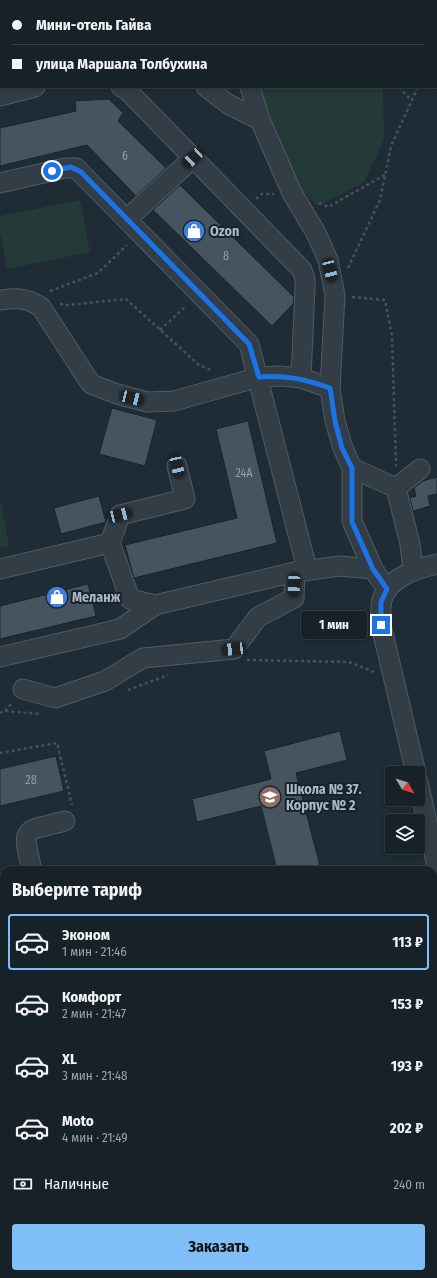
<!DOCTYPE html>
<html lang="ru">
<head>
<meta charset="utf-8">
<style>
	:root { --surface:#172128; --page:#202930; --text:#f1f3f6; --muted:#9ea3a8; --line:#363e45; --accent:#7fbef6 }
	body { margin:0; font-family:"Fira Sans Condensed",sans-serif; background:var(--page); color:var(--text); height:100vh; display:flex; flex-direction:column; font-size:15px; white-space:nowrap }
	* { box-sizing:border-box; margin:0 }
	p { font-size:13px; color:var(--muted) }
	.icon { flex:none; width:22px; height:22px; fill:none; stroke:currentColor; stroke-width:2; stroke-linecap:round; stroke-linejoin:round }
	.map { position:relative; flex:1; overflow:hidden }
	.drawer { position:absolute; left:0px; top:866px; width:437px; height:412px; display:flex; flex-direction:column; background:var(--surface); border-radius:12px 12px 0 0; box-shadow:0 2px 6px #0003,0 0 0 1px var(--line) }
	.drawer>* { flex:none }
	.banner { position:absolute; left:0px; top:0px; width:437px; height:88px; box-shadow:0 2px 6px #0003,0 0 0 1px var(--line); display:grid; align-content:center; height:88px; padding:0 12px; background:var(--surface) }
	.needle { width:26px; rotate:128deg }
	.tools { position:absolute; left:385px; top:766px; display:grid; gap:8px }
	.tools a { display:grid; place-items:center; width:40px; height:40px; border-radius:4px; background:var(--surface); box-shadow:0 2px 6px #0003,0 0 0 1px var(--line); font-size:20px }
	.end { position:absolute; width:18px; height:18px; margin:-9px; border:5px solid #1a73e8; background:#fff; box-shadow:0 0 0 2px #fff }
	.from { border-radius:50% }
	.bubble { position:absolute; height:28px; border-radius:4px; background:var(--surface); box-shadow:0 2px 6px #0003,0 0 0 1px var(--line); font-size:13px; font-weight:700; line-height:28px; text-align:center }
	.car { position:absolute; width:12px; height:24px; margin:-12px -6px; border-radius:5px; box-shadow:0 0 3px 1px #0007; background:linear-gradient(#222 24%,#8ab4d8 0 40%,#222 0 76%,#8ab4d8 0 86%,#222 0) }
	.banner b { display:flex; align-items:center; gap:14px; height:38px; font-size:15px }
	.banner b+b { border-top:1px solid var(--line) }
	.banner i { width:10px; height:10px; background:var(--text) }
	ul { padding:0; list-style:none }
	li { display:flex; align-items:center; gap:12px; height:56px; margin:0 8px 6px; padding:0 4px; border:2px solid transparent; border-radius:4px }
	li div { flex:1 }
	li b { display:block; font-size:15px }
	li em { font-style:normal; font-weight:700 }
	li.current { border-color:var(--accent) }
	li>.icon { width:36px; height:36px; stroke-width:1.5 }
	h2 { padding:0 12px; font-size:18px; line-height:48px }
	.pay { display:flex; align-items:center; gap:10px; height:44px; padding:0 12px; font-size:15px }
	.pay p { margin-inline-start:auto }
	.cta { display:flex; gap:8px; margin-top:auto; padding:8px 12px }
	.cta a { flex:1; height:46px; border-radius:4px; background:var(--accent); color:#111; font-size:16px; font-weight:700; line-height:46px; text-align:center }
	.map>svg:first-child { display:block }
</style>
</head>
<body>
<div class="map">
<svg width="437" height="1278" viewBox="0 0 437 1278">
	<rect width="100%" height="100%" fill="#1f2c35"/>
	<g fill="#243a38">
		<polygon points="259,87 383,87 384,140 364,182 318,206 298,186"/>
		<polygon points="80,200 90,252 7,269 0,233 0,216"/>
		<polygon points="0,498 9,546 0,548"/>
	</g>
	<g fill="#45545f" stroke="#1a242c">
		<polygon points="109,99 123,113 118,121 166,168 136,196 87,145 0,166 0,128 76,111 75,101"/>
		<polygon points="180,185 294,297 293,304 272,326 153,210"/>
		<polygon points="112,408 157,420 145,466 99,454"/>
		<polygon points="248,421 277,543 134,578 125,545 237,518 216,429"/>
		<polygon points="437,477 437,494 428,496 430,506 413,511 410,498 416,496 414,488 423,481"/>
		<polygon points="99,496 106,522 61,534 54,508"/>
		<polygon points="88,584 96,616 0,639 0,606"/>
		<polygon points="340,731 347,760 296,773 321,870 277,870 261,806 197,822 192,799 271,779 264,751"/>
		<polygon points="56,756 64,791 0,806 0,769"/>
	</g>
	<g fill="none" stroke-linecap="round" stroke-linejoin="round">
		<g stroke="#505b64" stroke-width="21">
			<g id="minor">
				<polyline points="128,0 129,1"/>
				<polyline points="344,0 344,1"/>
				<polyline points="230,1 230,0"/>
				<polyline points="376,1 383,0"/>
				<polyline points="121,87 128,91 302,270 305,279 305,289 301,378"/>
				<polyline points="206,87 228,104 260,120"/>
				<polyline points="250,87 260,120 292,193 316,233 328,260 335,295 330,388 335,421 343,448 352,468 352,521 373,569"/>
				<polyline points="0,96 35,87"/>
				<polyline points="0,183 65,168 76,168 249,344 307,569"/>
				<polyline points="127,219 193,158"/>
				<path d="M0 300C18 298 25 297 41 307L91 384 117 394 147 402 174 401 259 377 280 376 301 378 330 388"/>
				<polyline points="352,468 396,488"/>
				<polyline points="110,543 120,515 185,499 177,466"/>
				<polyline points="0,569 110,543 130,599 155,605"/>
				<polyline points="413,570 410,544 396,488 420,469"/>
				<polyline points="0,657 120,629 155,605 295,572 340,566 373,569 387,589"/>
				<polyline points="23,689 55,698 105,681 143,658 234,649 258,617 294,598 295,572"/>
				<path d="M416 773 381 625C381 617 380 607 382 600 389 577 416 569 437 564"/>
				<polyline points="418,782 437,866"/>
				<path d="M32 870C21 825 23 832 65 821"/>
				<polyline points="433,1033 437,1032"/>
				<polyline points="433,1175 437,1174"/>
				<polyline points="0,1221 4,1223"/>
				<polyline points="54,1274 55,1278"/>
				<polyline points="76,1274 77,1278"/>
				<polyline points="101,1274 102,1278"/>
				<polyline points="212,1274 213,1278"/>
			</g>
		</g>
		<g stroke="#415555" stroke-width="2.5" stroke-dasharray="3 3" stroke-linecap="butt">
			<polyline points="436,54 437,53"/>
			<polyline points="399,87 411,100"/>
			<polyline points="256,199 262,194 274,194"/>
			<polyline points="319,203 328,207 385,175"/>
			<polyline points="348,268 380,200 391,146 418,87"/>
			<polyline points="50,291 98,273 127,245"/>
			<polyline points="352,297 385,300 392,336 396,466"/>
			<polyline points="60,304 68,305 126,299 199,365 213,371"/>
			<polyline points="160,330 186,306"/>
			<polyline points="247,660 349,662 374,672"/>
			<polyline points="128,690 168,675"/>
			<polyline points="5,711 12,703"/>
			<polyline points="0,713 4,711 40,714"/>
			<polyline points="0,753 57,743 72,805"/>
			<polyline points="0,1181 4,1199"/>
		</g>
		<use href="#minor" stroke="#333d46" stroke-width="19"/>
	</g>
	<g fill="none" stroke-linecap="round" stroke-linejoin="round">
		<path stroke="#1a73e8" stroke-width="5" d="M52 171 71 167 81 172 249 344 259 377C287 375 304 379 330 388L335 421 342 448 352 468V522L373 569 387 589 381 602V625"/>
	</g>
	<defs>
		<g id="shop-disc" transform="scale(1.15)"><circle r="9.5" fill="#3f7fe0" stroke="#18222a"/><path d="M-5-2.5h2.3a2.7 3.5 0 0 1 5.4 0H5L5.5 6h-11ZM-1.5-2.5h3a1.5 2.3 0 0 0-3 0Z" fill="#fff"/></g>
		<g id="school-disc" transform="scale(1.15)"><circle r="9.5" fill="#8d6e63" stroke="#18222a"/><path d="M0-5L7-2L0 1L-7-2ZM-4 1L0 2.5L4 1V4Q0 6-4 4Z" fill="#fff"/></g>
	</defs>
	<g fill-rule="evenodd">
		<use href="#shop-disc" x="194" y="231"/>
		<use href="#shop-disc" x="57" y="597"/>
		<use href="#school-disc" x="270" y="797"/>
	</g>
	<g text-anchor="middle" stroke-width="4" stroke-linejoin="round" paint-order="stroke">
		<g font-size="12" fill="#929faa">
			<text x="125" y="160">6</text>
			<text x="226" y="260">8</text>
			<text x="244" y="477">24А</text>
			<text x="31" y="784">28</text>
		</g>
		<g font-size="14" font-weight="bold" fill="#acb8c3" stroke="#18222a" text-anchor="start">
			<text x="210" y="236">Ozon</text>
			<text x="72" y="602">Меланж</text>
			<text x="286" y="794">Школа № 37.<tspan x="286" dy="16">Корпус № 2</tspan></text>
		</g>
	</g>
</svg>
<div class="tools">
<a><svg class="needle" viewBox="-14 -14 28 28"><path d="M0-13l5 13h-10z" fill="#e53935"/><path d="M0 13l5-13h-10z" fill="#9ea3a8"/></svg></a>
<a><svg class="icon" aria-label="layers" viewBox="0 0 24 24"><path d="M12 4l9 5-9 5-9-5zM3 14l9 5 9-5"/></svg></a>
</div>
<i class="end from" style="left:52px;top:171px"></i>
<i class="end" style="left:381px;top:625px"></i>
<div class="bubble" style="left:301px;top:611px;width:66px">1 мин</div>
<i class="car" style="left:193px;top:158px;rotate:227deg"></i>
<i class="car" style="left:330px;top:270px;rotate:166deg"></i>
<i class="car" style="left:132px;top:398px;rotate:104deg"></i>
<i class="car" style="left:177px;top:466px;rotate:167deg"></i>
<i class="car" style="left:120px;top:515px;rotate:76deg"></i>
<i class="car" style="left:294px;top:585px;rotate:182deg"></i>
<i class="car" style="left:234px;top:649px;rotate:264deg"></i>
<div class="banner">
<b><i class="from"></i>Мини-отель Гайва</b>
<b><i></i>улица Маршала Толбухина</b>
</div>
<section class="drawer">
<h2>Выберите тариф</h2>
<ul>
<li class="current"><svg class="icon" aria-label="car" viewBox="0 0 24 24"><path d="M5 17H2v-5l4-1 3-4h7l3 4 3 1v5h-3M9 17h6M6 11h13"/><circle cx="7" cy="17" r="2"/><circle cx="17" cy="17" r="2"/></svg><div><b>Эконом</b><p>1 мин · 21:46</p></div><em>113 ₽</em></li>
<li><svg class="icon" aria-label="car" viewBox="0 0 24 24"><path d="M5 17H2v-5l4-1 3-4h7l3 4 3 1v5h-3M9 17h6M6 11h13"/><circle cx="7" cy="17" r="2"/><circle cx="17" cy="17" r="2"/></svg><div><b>Комфорт</b><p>2 мин · 21:47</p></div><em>153 ₽</em></li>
<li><svg class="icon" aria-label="car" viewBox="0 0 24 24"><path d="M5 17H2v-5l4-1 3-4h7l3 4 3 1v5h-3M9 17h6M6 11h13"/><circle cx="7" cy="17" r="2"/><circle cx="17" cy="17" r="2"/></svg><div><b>XL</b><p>3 мин · 21:48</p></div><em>193 ₽</em></li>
<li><svg class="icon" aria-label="car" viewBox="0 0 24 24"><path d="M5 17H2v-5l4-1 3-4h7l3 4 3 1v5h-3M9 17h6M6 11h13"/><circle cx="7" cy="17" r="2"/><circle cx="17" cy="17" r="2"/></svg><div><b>Moto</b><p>4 мин · 21:49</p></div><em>202 ₽</em></li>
</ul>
<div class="pay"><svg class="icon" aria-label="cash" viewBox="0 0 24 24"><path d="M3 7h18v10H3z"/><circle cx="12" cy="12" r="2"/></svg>Наличные<p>240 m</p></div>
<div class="cta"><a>Заказать</a></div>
</section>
</div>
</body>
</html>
